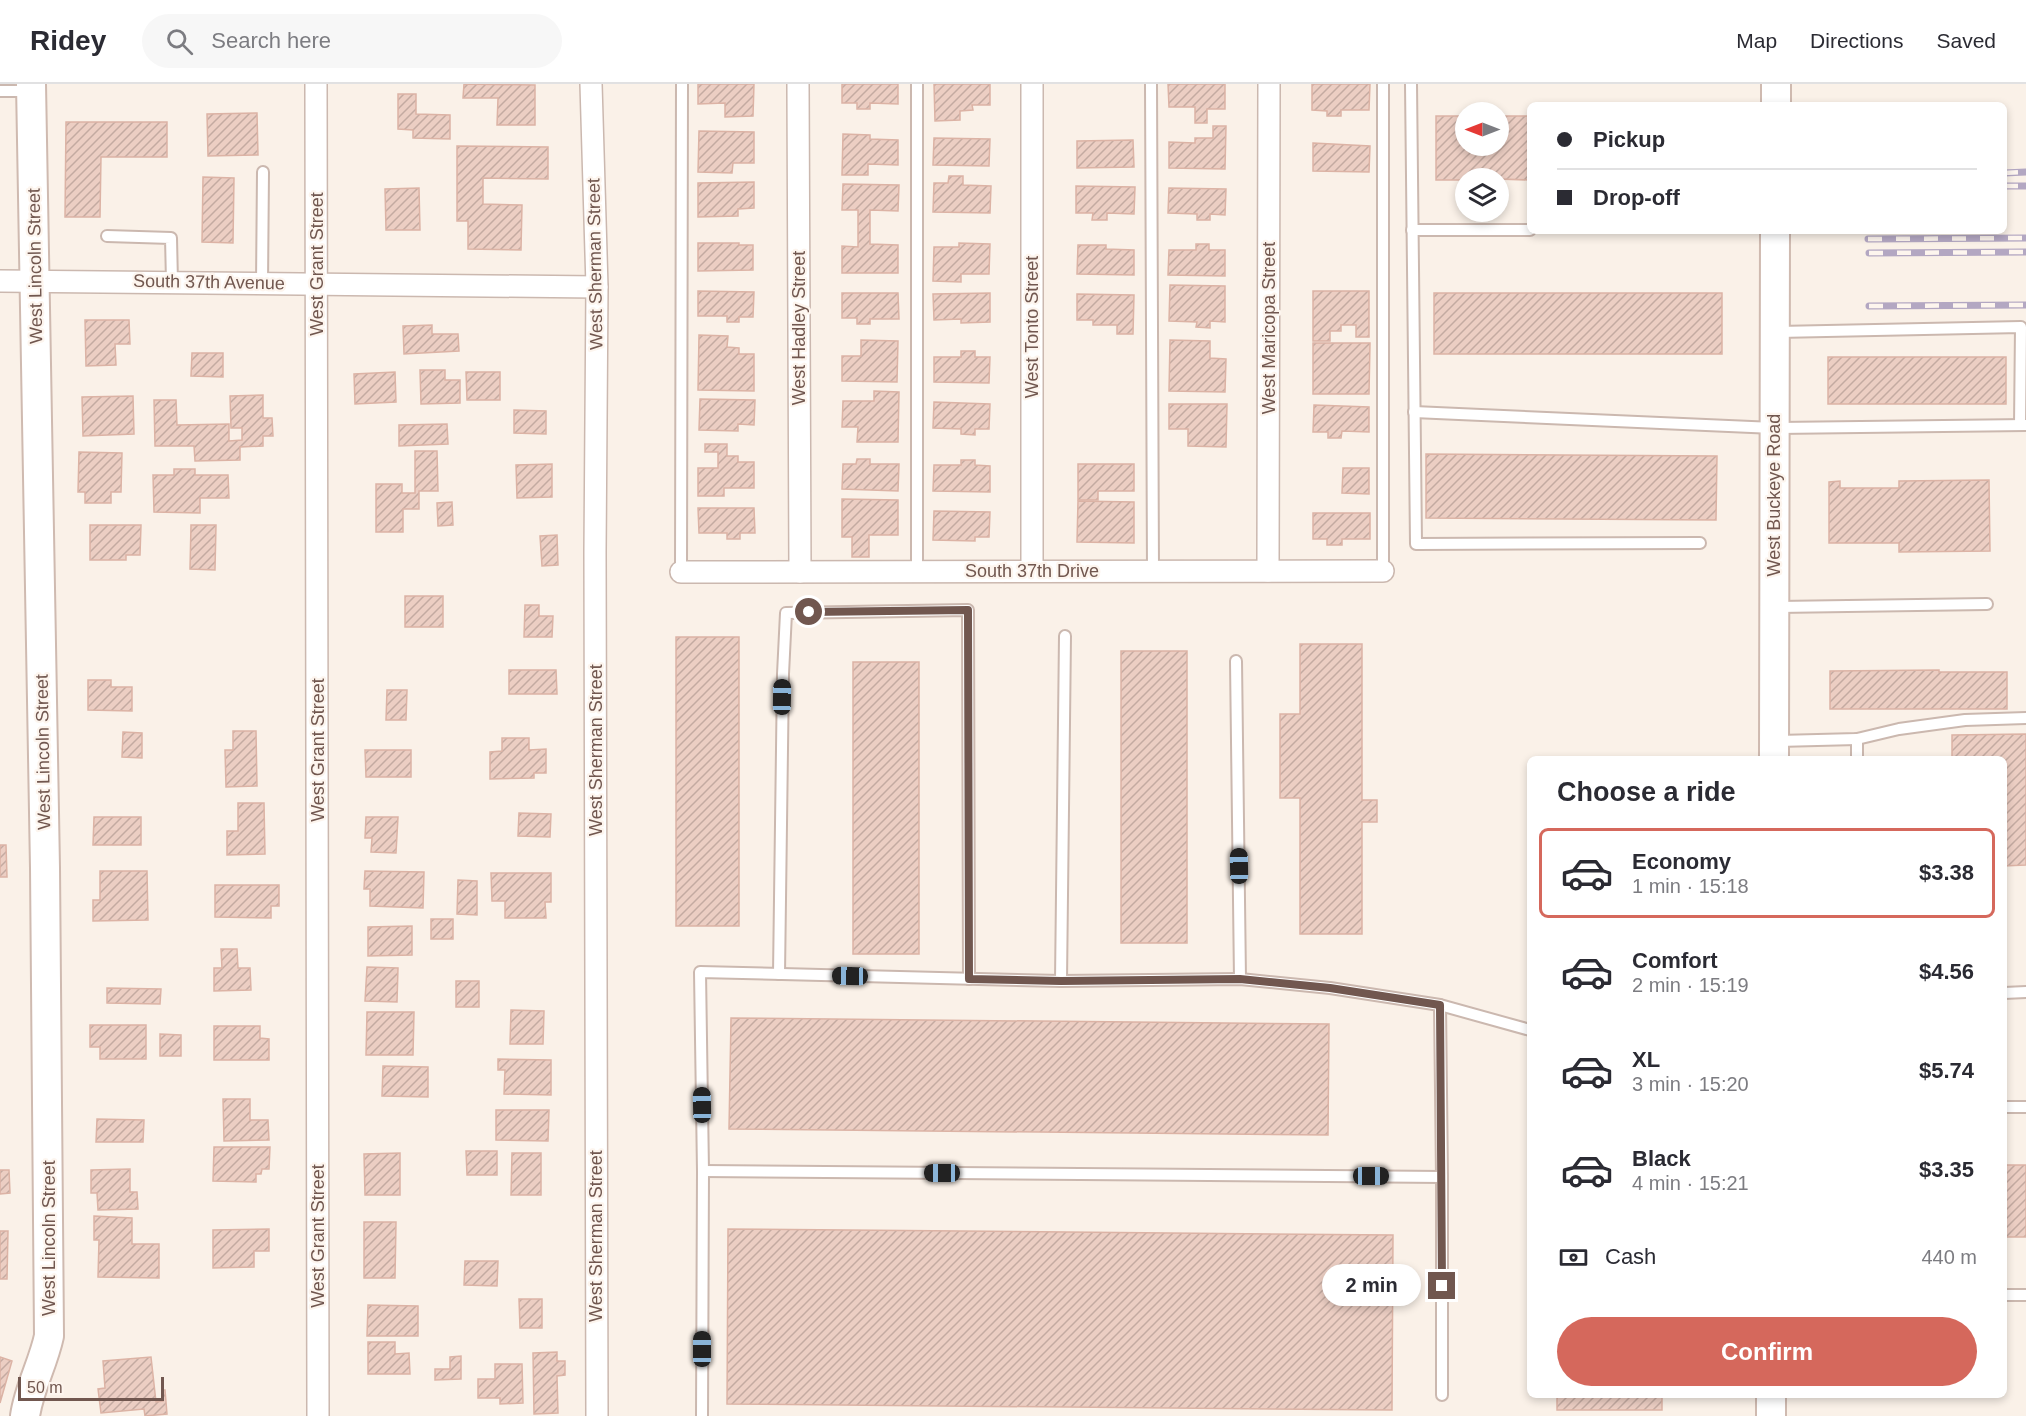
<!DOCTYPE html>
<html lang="en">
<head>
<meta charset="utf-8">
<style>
	:root { --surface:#fff; --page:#f7f7f7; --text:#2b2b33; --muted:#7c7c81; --line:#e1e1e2; --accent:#d5685c }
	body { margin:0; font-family:Arial,sans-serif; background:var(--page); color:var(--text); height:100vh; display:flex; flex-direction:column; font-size:22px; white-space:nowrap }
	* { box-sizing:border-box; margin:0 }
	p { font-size:20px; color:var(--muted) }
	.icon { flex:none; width:33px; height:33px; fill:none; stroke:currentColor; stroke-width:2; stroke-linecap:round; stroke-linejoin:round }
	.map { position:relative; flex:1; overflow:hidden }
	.panel { position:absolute; left:1527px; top:672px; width:480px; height:642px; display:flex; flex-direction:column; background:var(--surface); border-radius:9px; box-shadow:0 3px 9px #0003 }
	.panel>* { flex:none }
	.hud { position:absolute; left:1527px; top:18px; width:480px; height:132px; border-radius:9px; box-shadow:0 3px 9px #0003; display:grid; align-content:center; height:132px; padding:0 30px; background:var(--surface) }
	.needle { width:39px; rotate:270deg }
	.buttons { position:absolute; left:1455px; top:18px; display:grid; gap:12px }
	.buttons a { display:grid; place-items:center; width:54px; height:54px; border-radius:50%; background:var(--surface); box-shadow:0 3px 9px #0003; font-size:30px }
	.scale { position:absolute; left:18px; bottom:15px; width:146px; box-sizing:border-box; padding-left:6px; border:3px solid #71574f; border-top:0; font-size:16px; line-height:21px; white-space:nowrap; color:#71574f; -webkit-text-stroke:4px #fdf5ee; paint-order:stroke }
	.end { position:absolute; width:27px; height:27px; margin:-14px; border:8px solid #71574f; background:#fff; box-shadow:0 0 0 3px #fff }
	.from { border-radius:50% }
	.bubble { position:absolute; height:42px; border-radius:21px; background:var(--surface); box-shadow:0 3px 9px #0003; font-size:20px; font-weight:700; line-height:42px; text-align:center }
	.car { position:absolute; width:18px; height:36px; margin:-18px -9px; border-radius:8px; box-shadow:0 0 4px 2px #0007; background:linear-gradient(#222 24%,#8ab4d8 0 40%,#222 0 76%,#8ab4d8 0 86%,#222 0) }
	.hud b { display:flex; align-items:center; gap:21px; height:57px; font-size:22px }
	.hud b+b { border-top:2px solid var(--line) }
	.hud i { width:15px; height:15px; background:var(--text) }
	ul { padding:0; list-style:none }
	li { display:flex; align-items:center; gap:18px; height:90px; margin:0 12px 9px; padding:0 18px; border:3px solid transparent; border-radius:9px }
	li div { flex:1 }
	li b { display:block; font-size:22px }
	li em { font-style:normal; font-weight:700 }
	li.active { border-color:var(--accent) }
	li>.icon { width:54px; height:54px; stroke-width:1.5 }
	h2 { padding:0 30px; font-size:27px; line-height:72px }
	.pay { display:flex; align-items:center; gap:15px; height:66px; padding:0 30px; font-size:22px }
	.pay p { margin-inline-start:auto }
	.button { display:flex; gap:12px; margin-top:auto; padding:12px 30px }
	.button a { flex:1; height:69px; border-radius:36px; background:var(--accent); color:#fff; font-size:24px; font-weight:700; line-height:69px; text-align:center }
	header { display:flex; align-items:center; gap:36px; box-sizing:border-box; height:84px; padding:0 30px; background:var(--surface); border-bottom:2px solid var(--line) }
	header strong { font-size:28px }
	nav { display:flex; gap:33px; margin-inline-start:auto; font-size:21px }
	.search { width:420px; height:54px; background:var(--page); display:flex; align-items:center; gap:15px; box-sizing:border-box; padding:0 21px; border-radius:33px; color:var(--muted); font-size:22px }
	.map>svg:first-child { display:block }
</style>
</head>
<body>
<header>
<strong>Ridey</strong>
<div class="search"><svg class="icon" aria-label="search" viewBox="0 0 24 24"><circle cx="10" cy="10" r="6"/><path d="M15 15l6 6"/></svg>Search here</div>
<nav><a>Map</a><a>Directions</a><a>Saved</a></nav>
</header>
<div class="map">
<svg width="2026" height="1332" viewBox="0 0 2026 1332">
	<defs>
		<pattern id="building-hatch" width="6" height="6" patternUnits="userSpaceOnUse" patternTransform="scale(1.5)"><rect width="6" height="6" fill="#eccec3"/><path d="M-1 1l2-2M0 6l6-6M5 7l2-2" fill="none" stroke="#c4aaa1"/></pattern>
	</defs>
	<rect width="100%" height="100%" fill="#faf1e8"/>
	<g fill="url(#building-hatch)" stroke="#dcb3a5" stroke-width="1.5">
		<polygon points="464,0 535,1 535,41 497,41 498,14 463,14"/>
		<polygon points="698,0 754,0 753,32 725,33 725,19 698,20"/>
		<polygon points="842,0 898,0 898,20 870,19 870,25 857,25 857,19 842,19"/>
		<polygon points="934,0 990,0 990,21 972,21 973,26 960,27 960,36 935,37"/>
		<polygon points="1168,0 1225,0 1225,25 1207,25 1207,39 1195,39 1195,23 1169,23"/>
		<polygon points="1312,0 1370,0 1369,26 1341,26 1341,32 1327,32 1327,27 1312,26"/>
		<polygon points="398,10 416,10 416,30 450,31 450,55 413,54 413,46 398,45"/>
		<polygon points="257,29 258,71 208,72 207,30"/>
		<polygon points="1436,32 1466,32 1466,62 1498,62 1498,32 1530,32 1530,96 1466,94 1466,96 1436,96"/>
		<polygon points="66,38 167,38 167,73 101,73 100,133 65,133"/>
		<polygon points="1213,42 1226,42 1225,85 1169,84 1169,58 1195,59 1195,54 1213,54"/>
		<polygon points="699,47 754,48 754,79 733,79 732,89 698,88"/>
		<polygon points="843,50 870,51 870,55 898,56 898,81 868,80 868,91 842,91"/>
		<polygon points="934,54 990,55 989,82 933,81"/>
		<polygon points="1133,56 1134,83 1077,84 1077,57"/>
		<polygon points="1313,59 1370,62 1369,88 1313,87"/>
		<polygon points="457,62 548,63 548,95 483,94 483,120 522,121 521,166 468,165 468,137 457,137"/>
		<polygon points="949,92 963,92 963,101 991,102 990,129 933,128 934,99 948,99"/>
		<polygon points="203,93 234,94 233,159 202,158"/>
		<polygon points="754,98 754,124 738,125 738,132 698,133 698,99"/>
		<polygon points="843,100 899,101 898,127 870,126 870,160 898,161 898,189 842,189 842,162 858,163 858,126 842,126"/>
		<polygon points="1076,102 1135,103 1134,130 1107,129 1107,136 1092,136 1093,129 1076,129"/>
		<polygon points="419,104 420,146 386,146 385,105"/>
		<polygon points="1169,104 1226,105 1225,131 1210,130 1210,136 1197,136 1197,130 1168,129"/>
		<polygon points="698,159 739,159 739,161 753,161 753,186 698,187"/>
		<polygon points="959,159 990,160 989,190 961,190 961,198 933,197 934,163 959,163"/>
		<polygon points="1196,160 1209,160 1209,166 1225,166 1225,192 1168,191 1169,166 1196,166"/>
		<polygon points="1078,161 1106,161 1106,165 1134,166 1134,191 1077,190"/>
		<polygon points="1170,201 1225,202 1225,238 1210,237 1210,244 1196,243 1197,238 1169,237"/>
		<polygon points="698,207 754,208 753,233 739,233 739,238 727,238 727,232 698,232"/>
		<polygon points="1313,207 1369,207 1369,253 1356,253 1356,241 1341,241 1341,247 1330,247 1330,257 1313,257"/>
		<polygon points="842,209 898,209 899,235 870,235 870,240 857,240 857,234 842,234"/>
		<polygon points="990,209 990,238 961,239 961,235 934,236 933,210"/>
		<rect x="1434" y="209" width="288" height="61"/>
		<polygon points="1077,210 1134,211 1133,250 1117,250 1117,241 1093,241 1093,236 1077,236"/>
		<polygon points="85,236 129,236 130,260 115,260 116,281 86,282"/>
		<polygon points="432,241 432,250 458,250 459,267 404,270 403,242"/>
		<polygon points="699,251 728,252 727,263 739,264 739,270 754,270 754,307 698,306"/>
		<polygon points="861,256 898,257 897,298 842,297 842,272 861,272"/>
		<polygon points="1170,256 1210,257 1210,274 1226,275 1225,308 1169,307"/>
		<polygon points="1313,259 1370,259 1369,310 1313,310"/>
		<polygon points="961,267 975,267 975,273 990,273 989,299 934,298 934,273 961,273"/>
		<polygon points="192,269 223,269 223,293 191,292"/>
		<rect x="1828" y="273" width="178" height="47"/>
		<polygon points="420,286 445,286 445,296 460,296 460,319 421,320"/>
		<polygon points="395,288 396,318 355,320 354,290"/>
		<polygon points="466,288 500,288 500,316 467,316"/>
		<polygon points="874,307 899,308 898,358 857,358 858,343 842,343 843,317 874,317"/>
		<polygon points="263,311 263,334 272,334 273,352 263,352 263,362 240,363 240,376 195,377 194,362 155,362 154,316 176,316 177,341 229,340 229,357 242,356 242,344 231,344 230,312"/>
		<polygon points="133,312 134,350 83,352 82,313"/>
		<polygon points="700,315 755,316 754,341 738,340 738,347 699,346"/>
		<polygon points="934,318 990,320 989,345 975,345 975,351 961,350 961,345 933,344"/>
		<polygon points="1169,320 1227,320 1226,363 1188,362 1188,345 1169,345"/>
		<polygon points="1314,321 1369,323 1369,348 1342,347 1341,354 1328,354 1328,348 1313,348"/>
		<polygon points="514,326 546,327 546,350 514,349"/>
		<polygon points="447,340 448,360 399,362 399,341"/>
		<polygon points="705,360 727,360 727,372 738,372 738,378 754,378 754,404 724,404 724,412 698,412 698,384 718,384 718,368 705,368"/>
		<polygon points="415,367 437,367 438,407 419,407 419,425 403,425 403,448 376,448 376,400 402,400 402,409 415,409"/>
		<polygon points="79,368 122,369 121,408 111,408 111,419 85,419 85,408 78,408"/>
		<polygon points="1426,370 1717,372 1716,436 1426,434"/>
		<polygon points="857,375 870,375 870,380 899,380 898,407 842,405 843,380 856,380"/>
		<polygon points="961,376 975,376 975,381 990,382 990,408 933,407 934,381 961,381"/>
		<polygon points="552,380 552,413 517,414 516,381"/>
		<polygon points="1078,380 1134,380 1134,407 1098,407 1098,416 1078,416"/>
		<polygon points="1343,384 1369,384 1369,410 1342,409"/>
		<polygon points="174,385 195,385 195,391 228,391 229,414 200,414 200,429 154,428 153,391 174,391"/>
		<polygon points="1989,396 1990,467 1899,468 1899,459 1829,459 1829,398 1840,397 1840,404 1899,404 1899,397"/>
		<polygon points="842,415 898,416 898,451 869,451 869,473 852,473 852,453 842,453"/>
		<polygon points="1078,417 1134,418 1134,459 1077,458"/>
		<polygon points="452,418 453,441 438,442 437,419"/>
		<polygon points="698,424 754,424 755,449 740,449 740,455 727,455 727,449 699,449"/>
		<polygon points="934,427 990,428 989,453 975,453 975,457 933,456"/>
		<polygon points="1313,429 1370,429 1370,455 1342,455 1342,461 1327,461 1327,455 1313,455"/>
		<polygon points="90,441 141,441 140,471 126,471 126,476 90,476"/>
		<polygon points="191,441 216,441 215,486 190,485"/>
		<polygon points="557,451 558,481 542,482 540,452"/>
		<rect x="405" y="512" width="38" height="31"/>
		<polygon points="525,521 539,521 539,532 553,532 552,553 524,553"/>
		<rect x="676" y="553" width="63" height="289"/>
		<polygon points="1300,560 1362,560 1362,716 1377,716 1377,738 1362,738 1362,850 1300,850 1300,714 1280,714 1280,630 1300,630"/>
		<rect x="1121" y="567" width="66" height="292"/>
		<rect x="853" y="578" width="66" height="292"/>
		<polygon points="509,586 556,586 557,610 509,610"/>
		<polygon points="1939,586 1939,588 2007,588 2007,625 1830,625 1830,587"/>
		<polygon points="88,596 111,596 111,603 132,603 132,627 88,626"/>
		<polygon points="387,606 407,606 406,636 386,636"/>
		<polygon points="233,647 256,647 257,702 226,703 225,666 233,666"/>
		<polygon points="123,648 142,649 142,674 122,673"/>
		<polygon points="2026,650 2026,781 2004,782 2004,675 1952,675 1952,651"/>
		<polygon points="502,654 529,654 529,666 546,665 546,689 534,689 534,694 490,695 490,668 502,667"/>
		<polygon points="365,666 411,666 411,693 366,693"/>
		<polygon points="238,719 264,719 265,770 227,771 227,747 238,747"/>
		<polygon points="519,729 551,730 550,753 518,752"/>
		<polygon points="94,733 141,733 141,761 93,761"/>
		<polygon points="366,733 398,733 396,769 371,768 372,754 365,754"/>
		<polygon points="0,761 6,761 7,793 0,793"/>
		<polygon points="100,787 147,787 148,836 93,837 93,816 100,816"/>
		<polygon points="365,787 424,788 423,824 370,822 370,805 364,805"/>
		<polygon points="491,789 551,789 551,818 545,818 546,834 505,834 505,817 492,817"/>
		<polygon points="458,796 477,797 477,831 457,830"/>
		<polygon points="215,801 279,801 279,822 271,822 271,834 215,833"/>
		<rect x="431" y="835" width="22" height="20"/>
		<polygon points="412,842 412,871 368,872 368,843"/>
		<polygon points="221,865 237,865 238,884 250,884 251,906 214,907 214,884 222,884"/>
		<polygon points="367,883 398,884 397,918 365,917"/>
		<rect x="456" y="897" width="23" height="26"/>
		<polygon points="107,904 161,905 160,920 107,919"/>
		<polygon points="511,926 544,927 543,960 510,960"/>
		<polygon points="367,928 414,928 413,971 366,971"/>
		<polygon points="731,934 1329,940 1328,1051 729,1045"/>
		<polygon points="90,941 146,941 146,975 100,975 100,963 90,963"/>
		<polygon points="214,942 260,942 260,954 269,955 269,976 214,976"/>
		<polygon points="160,950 181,951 181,972 160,972"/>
		<polygon points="498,975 551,976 551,1011 504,1010 505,986 498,986"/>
		<polygon points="383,982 428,983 428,1013 382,1012"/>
		<polygon points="223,1015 250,1015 250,1036 268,1036 269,1056 224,1057"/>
		<polygon points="496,1026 549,1026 548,1057 496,1056"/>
		<polygon points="97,1035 144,1036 143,1058 96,1058"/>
		<polygon points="214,1063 270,1063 269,1085 262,1085 261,1090 256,1090 256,1098 213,1097"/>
		<polygon points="466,1067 497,1067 497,1091 467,1091"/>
		<polygon points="400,1069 400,1111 365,1111 364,1070"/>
		<polygon points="512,1069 541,1069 541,1111 511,1111"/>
		<rect x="2004" y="1081" width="22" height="72"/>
		<polygon points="130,1085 130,1108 137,1108 138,1125 98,1126 97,1109 91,1109 91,1086"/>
		<polygon points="0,1086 9,1086 10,1109 0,1110"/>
		<polygon points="94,1132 132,1134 132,1160 159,1160 159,1194 98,1193 99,1156 94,1156"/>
		<polygon points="364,1138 396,1138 395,1194 364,1194"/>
		<polygon points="269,1145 269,1167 254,1167 254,1183 213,1184 213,1146"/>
		<polygon points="728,1145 1393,1151 1392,1326 727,1320"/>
		<polygon points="0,1147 8,1147 7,1195 0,1195"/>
		<polygon points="465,1177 498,1177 497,1202 464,1201"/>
		<polygon points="519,1215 542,1215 542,1244 520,1244"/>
		<polygon points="368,1221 418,1222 418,1252 367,1252"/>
		<polygon points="368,1258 395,1258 395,1270 409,1269 410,1290 368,1290"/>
		<polygon points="557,1268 557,1277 565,1277 565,1291 557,1292 558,1329 534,1330 533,1269"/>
		<polygon points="461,1272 461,1295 435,1296 435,1285 450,1285 450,1273"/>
		<polygon points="0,1273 12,1277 0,1319"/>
		<polygon points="151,1273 156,1318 163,1317 162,1306 165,1306 167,1330 145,1332 144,1325 101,1329 98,1305 105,1304 103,1277"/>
		<polygon points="495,1280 522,1280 523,1319 500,1320 500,1314 478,1314 478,1295 495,1295"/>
		<rect x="1557" y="1311" width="105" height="15"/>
	</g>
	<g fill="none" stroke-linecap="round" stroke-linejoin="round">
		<g stroke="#cbb8af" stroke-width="14">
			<g id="lane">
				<polyline points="917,0 917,488"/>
				<polyline points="1151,0 1153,488"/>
				<polyline points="1383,0 1383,487"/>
				<polyline points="1411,0 1416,460 1700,459"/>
				<polyline points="0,7 30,7"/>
				<polyline points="1412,146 1530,146"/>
				<polyline points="107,152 171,154 172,198"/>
				<polyline points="262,199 263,88"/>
				<polyline points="1775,248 2021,243 2020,341"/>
				<polyline points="1414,328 1774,344 2026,341"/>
				<polyline points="681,488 682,0"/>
				<polyline points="1776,523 1987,520"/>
				<polyline points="1236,577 1240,895"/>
				<polyline points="1857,655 1857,675"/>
				<polyline points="1774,657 1857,655 1899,645 1965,636 2026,634"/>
				<polyline points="779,890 783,590 786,529 968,526 969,895"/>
				<polyline points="1061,897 1065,552"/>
				<polyline points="2004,909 2026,908"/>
				<polyline points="1440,921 1442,1093 1442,1311"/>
				<polyline points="2004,1023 2026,1023"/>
				<polyline points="703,1087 1442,1093"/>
				<polyline points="2004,1211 2026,1211"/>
				<polyline points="702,1332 703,1087 700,888 1061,897 1240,895 1330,904 1440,921 1530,946"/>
			</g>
		</g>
		<g stroke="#cbb8af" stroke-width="24">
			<g id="street">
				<polyline points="316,0 318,1332"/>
				<polyline points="591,0 597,203 595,468 597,1332"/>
				<polyline points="798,0 800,488"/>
				<polyline points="0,197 597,203"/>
				<polyline points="1032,486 1032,0"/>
				<polyline points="1268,487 1269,0"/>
				<polyline points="681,488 1383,487"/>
			</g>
		</g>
		<g stroke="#cfbab0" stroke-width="32">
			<g id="secondary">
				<polyline points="1776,21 1776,0"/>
				<polyline points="1774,675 1775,147"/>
				<path d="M25 1332C29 1304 43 1280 49 1252L45 784 31 0"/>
				<polyline points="1771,1332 1771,1311"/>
			</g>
		</g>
		<use href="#lane" stroke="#fff" stroke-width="10"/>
		<use href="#street" stroke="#fff" stroke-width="21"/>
		<use href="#secondary" stroke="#fff" stroke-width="28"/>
		<g stroke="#b3a7c2" stroke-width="7">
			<g id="rail">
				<polyline points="2004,89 2026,88"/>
				<polyline points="2004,102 2026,102"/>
				<polyline points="1868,155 2026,154"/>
				<polyline points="1869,169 2026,168"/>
				<polyline points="1869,222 2026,221"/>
			</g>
		</g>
		<use href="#rail" stroke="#fdf5ee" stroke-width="4.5" stroke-dasharray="14" stroke-linecap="butt"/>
	</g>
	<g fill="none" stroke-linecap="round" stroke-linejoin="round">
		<polyline stroke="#71574f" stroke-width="8" points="809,528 968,526 969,895 1061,897 1240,895 1330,904 1440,921 1442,1202"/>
	</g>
	<g text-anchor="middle" stroke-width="4.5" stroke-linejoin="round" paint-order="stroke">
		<g font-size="18" fill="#71574f" stroke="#fdf5ee">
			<text transform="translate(317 180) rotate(-90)" y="6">West Grant Street</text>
			<text transform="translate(595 180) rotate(-91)" y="6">West Sherman Street</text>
			<text transform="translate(35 182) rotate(-91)" y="6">West Lincoln Street</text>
			<text transform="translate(209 198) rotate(1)" y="6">South 37th Avenue</text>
			<text transform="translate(1032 243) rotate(-90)" y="6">West Tonto Street</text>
			<text transform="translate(799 244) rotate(-90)" y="6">West Hadley Street</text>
			<text transform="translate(1269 244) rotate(-90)" y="6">West Maricopa Street</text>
			<text transform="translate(1774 411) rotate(-90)" y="6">West Buckeye Road</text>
			<text x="1032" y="493">South 37th Drive</text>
			<text transform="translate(318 666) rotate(-90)" y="6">West Grant Street</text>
			<text transform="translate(596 666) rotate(-90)" y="6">West Sherman Street</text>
			<text transform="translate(43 668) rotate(-91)" y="6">West Lincoln Street</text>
			<text transform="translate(318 1152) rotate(-90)" y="6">West Grant Street</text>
			<text transform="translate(596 1152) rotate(-90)" y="6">West Sherman Street</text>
			<text transform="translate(49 1154) rotate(-90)" y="6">West Lincoln Street</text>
		</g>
	</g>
</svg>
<div class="buttons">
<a><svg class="needle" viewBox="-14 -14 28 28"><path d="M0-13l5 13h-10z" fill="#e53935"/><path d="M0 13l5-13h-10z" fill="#7c7c81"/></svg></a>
<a><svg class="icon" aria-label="layers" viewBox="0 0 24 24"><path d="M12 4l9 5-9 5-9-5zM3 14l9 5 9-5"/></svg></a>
</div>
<div class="scale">50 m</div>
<i class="end from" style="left:809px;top:528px"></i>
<i class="end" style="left:1442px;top:1202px"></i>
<div class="bubble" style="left:1322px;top:1180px;width:99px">2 min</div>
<i class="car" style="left:782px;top:613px;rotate:1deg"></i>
<i class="car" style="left:1239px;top:782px;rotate:359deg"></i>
<i class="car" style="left:850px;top:892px;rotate:271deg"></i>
<i class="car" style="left:702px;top:1021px;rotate:359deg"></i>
<i class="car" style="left:942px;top:1089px;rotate:270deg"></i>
<i class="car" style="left:1371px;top:1092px;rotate:90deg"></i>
<i class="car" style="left:702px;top:1265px;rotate:0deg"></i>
<div class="hud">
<b><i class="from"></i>Pickup</b>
<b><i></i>Drop-off</b>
</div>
<section class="panel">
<h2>Choose a ride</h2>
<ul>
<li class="active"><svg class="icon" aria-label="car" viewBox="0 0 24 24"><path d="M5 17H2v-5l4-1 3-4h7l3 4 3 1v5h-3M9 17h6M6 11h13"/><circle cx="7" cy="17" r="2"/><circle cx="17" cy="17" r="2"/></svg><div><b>Economy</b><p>1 min · 15:18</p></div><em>$3.38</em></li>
<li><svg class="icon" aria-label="car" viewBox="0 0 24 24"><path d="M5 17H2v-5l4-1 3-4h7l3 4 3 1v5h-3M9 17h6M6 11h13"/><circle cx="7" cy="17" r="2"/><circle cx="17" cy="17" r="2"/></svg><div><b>Comfort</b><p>2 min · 15:19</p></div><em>$4.56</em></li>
<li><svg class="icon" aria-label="car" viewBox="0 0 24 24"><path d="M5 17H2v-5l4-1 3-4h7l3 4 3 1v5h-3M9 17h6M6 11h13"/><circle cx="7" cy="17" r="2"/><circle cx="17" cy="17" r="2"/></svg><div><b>XL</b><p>3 min · 15:20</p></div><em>$5.74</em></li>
<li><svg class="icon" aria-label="car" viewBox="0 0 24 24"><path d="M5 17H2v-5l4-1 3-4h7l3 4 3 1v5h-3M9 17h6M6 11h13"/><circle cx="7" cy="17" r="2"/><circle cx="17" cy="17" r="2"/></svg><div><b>Black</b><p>4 min · 15:21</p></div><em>$3.35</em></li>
</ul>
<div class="pay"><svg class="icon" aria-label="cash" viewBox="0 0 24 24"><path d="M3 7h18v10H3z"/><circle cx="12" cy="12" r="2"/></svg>Cash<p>440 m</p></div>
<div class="button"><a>Confirm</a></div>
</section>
</div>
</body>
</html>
